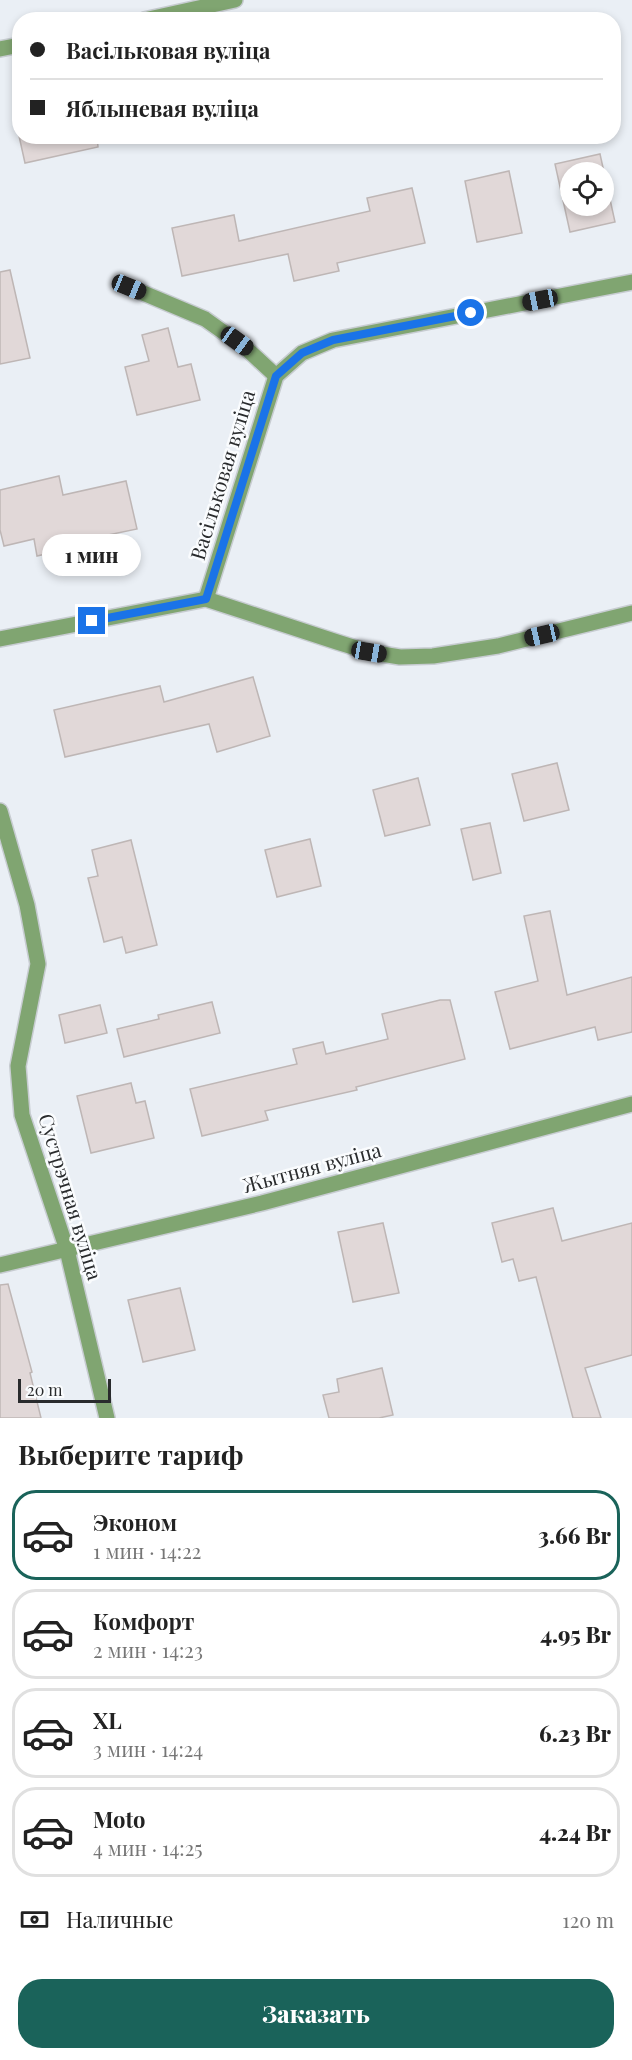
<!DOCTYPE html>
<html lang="ru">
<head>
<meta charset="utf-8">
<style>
	:root { --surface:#fff; --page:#f6f6f6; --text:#222; --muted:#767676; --line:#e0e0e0; --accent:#1a635a }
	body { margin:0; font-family:"Playfair Display",serif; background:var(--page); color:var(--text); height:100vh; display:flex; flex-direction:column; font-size:22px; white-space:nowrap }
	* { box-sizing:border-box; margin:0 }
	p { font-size:20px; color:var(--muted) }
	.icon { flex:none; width:33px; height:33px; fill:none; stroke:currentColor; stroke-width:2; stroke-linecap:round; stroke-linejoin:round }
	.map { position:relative; height:1418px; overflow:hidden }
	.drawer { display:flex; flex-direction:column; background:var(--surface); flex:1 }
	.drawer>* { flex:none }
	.guide { position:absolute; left:12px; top:12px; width:609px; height:132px; border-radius:24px; box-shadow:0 3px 9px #0003; display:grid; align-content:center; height:132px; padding:0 18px; background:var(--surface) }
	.buttons { position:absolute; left:560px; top:162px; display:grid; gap:12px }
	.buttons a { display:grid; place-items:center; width:54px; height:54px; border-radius:50%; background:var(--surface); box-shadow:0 3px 9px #0003; font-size:30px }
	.scale { position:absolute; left:18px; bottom:15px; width:93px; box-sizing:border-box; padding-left:6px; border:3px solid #292b2d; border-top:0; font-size:16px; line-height:21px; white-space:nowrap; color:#292b2d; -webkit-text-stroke:4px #fafcfe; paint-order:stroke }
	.end { position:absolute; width:27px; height:27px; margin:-14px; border:8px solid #1a73e8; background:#fff; box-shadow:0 0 0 3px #fff }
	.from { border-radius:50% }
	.bubble { position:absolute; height:42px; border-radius:21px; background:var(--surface); box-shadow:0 3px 9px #0003; font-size:20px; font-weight:800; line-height:42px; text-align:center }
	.car { position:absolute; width:18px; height:36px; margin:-18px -9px; border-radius:8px; box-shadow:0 0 4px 2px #0007; background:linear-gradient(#222 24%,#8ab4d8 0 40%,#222 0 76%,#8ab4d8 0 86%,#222 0) }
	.guide b { display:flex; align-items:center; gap:21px; height:57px; font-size:22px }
	.guide b+b { border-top:2px solid var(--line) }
	.guide i { width:15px; height:15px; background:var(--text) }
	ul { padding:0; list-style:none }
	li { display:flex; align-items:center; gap:18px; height:90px; margin:0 12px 9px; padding:0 6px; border:3px solid var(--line); border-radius:24px }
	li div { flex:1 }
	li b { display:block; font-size:22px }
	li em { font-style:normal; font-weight:800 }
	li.current { border-color:var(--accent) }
	li>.icon { width:54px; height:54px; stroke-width:1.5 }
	h2 { padding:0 18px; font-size:27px; line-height:72px }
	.pay { display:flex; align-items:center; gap:15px; height:66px; padding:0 18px; font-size:22px }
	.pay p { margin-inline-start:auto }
	.action { display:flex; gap:12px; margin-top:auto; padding:12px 18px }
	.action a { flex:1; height:69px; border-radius:24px; background:var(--accent); color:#fff; font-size:24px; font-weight:800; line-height:69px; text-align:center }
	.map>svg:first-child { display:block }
</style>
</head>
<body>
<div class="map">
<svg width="632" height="1418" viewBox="0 0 632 1418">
	<rect width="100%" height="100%" fill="#eaeff5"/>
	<g fill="#e1d8d8" stroke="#beb6b5" stroke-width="1.5" fill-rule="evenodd">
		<polygon points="19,136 97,136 98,147 25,163"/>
		<path d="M600 154 615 222 570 232 555 164ZM570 172H603V206H570Z"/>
		<polygon points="509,171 522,233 477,242 465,181"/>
		<polygon points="412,188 425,243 337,263 339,271 294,281 288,254 182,276 172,228 234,215 239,241 370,211 367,198"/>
		<polygon points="10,270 30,358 0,364 0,272"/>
		<polygon points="168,328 178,367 191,364 200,400 137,415 125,367 149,361 142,335"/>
		<polygon points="59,476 63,495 126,481 137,529 74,542 75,547 37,556 34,539 4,546 0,530 0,490"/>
		<polygon points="253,677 270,736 217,752 209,724 65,757 54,710 160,686 164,702"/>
		<polygon points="557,763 569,810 524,821 512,774"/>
		<polygon points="418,778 430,825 385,836 373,790"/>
		<polygon points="490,823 501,873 473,880 461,829"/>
		<polygon points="310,839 321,886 277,897 265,850"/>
		<polygon points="131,840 157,945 126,953 122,937 104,942 88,878 98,876 92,850"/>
		<polygon points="550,911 567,995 632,977 632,1032 598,1040 595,1027 510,1049 495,992 538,981 524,916"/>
		<polygon points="440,1000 450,1000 465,1059 356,1087 357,1090 265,1111 268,1120 202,1136 190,1089 297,1064 293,1049 323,1042 326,1054 388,1039 382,1014"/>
		<polygon points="212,1002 220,1033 124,1057 117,1029 159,1019 158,1015"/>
		<polygon points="100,1005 107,1033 65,1043 59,1015"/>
		<polygon points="131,1083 136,1103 145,1101 154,1138 91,1153 77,1096"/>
		<polygon points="553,1208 562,1241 632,1223 632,1355 585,1368 601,1418 573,1418 536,1277 519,1281 513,1259 502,1262 492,1223"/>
		<polygon points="383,1223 399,1293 353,1302 338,1232"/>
		<polygon points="8,1284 32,1372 30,1373 41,1418 0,1418 0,1285"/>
		<polygon points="180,1288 195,1350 143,1362 128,1300"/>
		<polygon points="382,1368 393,1415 379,1418 329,1418 323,1395 339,1392 337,1379"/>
	</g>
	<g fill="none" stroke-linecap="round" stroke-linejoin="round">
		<g stroke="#c7ccd1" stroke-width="18">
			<g id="minor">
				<polyline points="144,20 235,0"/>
				<polyline points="0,49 20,45"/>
				<polyline points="129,287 205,319 247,349 276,376"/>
				<polyline points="206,599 276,376 302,353 333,340 632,282"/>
				<polyline points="0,639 206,599 337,642 369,652 400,657 433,656 498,646 632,613"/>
				<polyline points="0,811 27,905 38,964 18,1066 22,1115 67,1250 107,1418"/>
				<polyline points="0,1265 262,1203 632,1104"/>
			</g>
		</g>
		<use href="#minor" stroke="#80a571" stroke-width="15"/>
	</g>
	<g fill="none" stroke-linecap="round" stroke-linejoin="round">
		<polyline stroke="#1a73e8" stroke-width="8" points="92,621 206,599 276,376 302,353 333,340 471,313"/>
	</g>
	<g text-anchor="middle" stroke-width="5" stroke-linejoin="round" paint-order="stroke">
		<g font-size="20" fill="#292b2d" stroke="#fafcfe">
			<text transform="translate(223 475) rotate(-73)" y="7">Васільковая вуліца</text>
			<text transform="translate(312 1168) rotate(-15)" y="7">Жытняя вуліца</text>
			<text transform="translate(70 1197) rotate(73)" y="7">Сустрэчная вуліца</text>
		</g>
	</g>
</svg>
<div class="buttons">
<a><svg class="icon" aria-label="locate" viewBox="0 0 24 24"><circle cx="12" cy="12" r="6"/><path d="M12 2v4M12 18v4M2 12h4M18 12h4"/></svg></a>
</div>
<div class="scale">20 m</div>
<i class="end from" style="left:471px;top:313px"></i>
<i class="end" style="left:92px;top:621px"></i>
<div class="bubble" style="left:42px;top:534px;width:99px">1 мин</div>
<i class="car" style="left:129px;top:287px;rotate:112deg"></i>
<i class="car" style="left:540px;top:300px;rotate:259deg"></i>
<i class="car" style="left:237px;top:341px;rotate:126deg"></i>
<i class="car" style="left:542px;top:635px;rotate:257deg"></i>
<i class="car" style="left:369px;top:652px;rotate:100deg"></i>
<div class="guide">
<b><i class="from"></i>Васільковая вуліца</b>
<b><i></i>Яблыневая вуліца</b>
</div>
</div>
<section class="drawer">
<h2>Выберите тариф</h2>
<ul>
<li class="current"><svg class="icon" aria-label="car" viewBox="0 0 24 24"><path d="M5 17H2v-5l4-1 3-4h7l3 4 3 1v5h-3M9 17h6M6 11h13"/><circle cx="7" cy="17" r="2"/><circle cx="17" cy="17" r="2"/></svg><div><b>Эконом</b><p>1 мин · 14:22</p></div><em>3.66 Br</em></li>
<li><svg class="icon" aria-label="car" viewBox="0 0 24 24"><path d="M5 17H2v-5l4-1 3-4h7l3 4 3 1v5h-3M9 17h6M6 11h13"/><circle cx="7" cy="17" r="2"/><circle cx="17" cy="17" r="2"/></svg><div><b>Комфорт</b><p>2 мин · 14:23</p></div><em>4.95 Br</em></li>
<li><svg class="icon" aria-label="car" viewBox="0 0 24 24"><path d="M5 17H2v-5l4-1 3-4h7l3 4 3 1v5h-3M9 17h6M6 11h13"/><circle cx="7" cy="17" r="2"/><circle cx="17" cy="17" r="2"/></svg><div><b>XL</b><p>3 мин · 14:24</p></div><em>6.23 Br</em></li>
<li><svg class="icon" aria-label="car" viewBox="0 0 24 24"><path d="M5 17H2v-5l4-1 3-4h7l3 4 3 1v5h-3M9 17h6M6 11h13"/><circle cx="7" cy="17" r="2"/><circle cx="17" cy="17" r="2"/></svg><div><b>Moto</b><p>4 мин · 14:25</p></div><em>4.24 Br</em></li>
</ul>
<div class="pay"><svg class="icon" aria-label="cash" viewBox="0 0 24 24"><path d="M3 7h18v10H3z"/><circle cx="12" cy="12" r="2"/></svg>Наличные<p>120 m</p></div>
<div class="action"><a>Заказать</a></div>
</section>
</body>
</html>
